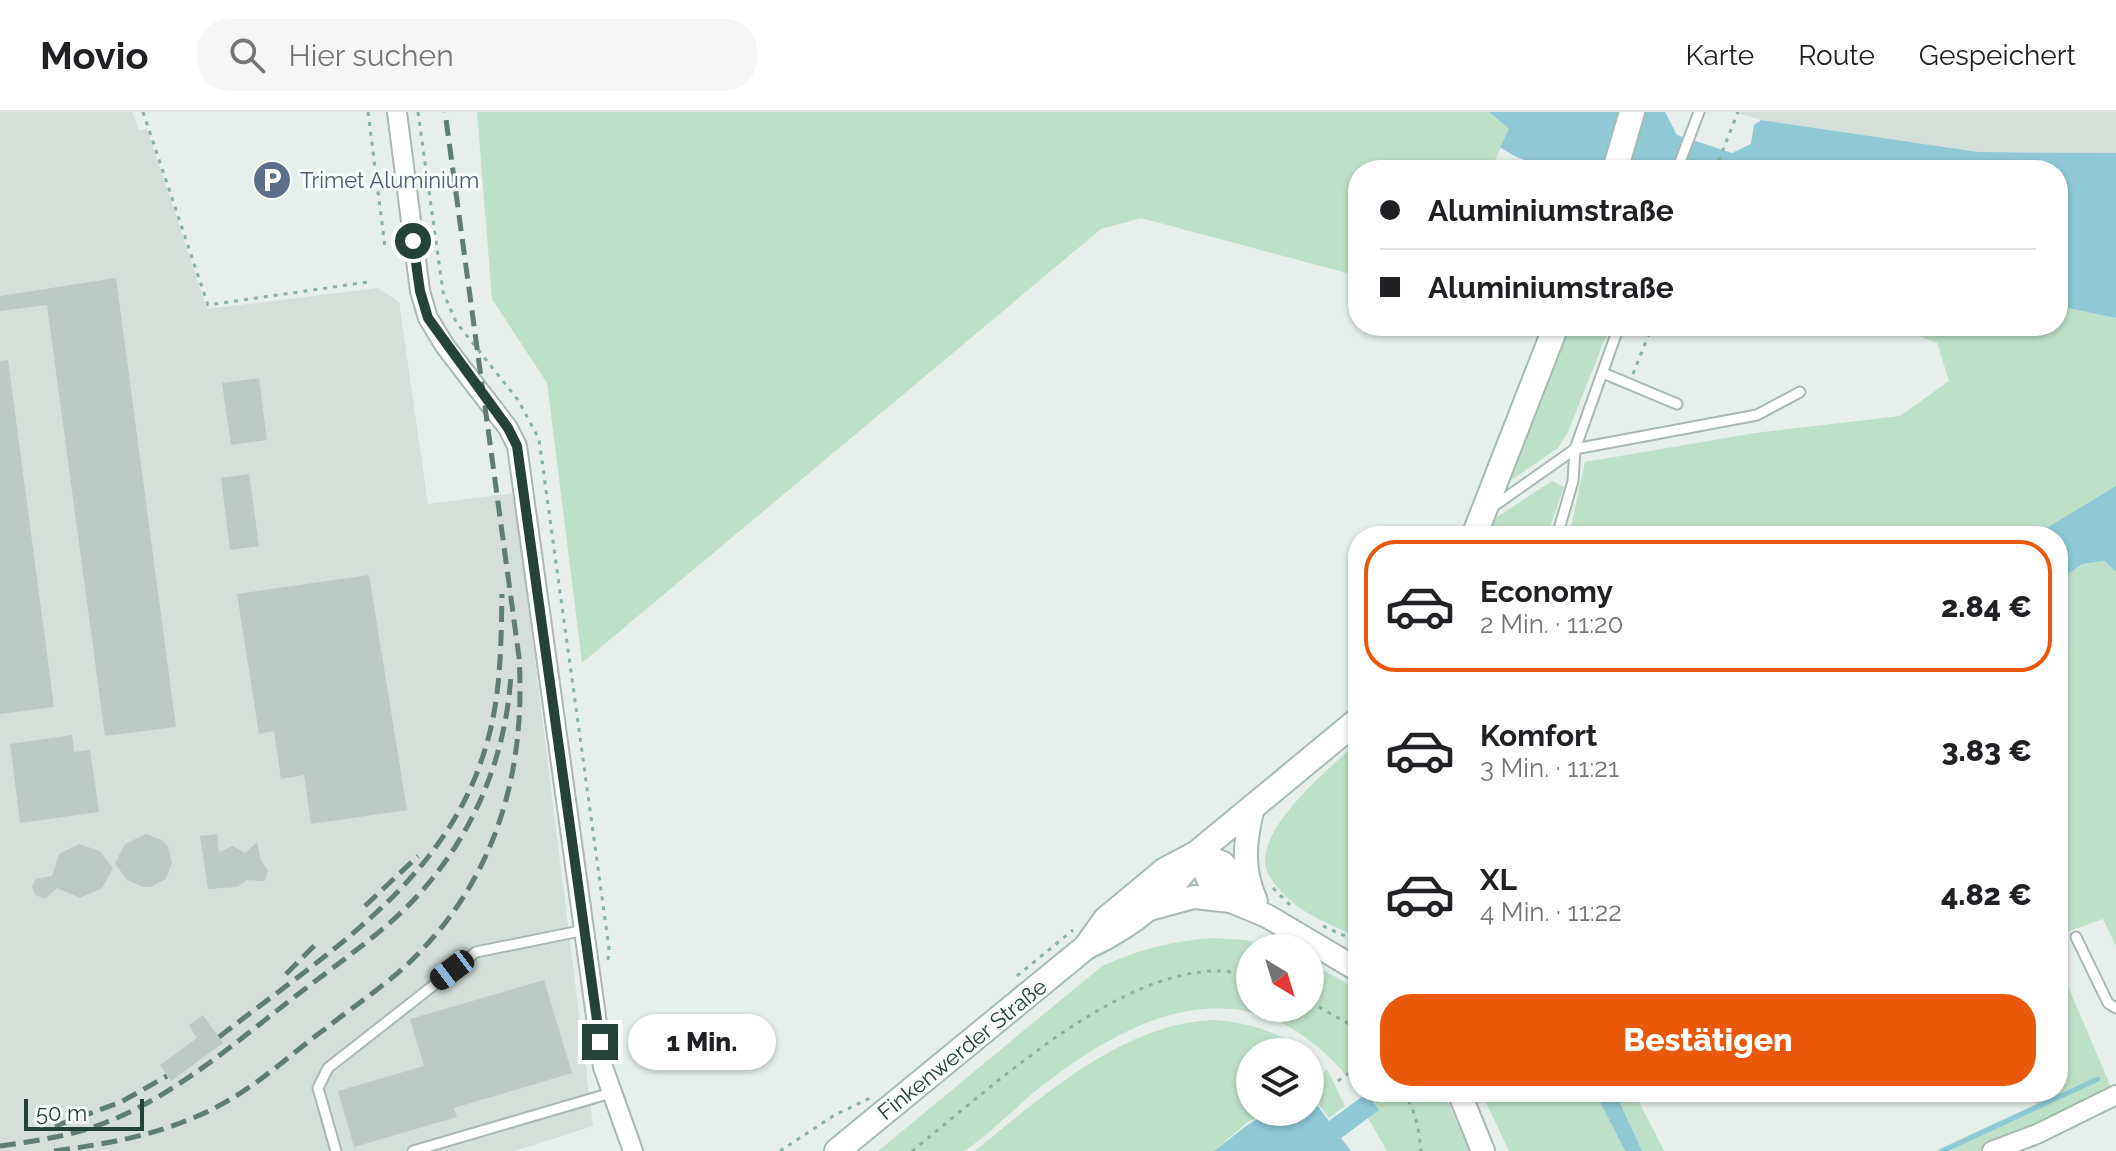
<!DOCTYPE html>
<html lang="de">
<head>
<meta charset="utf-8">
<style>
	:root { --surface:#fff; --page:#f6f6f6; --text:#202124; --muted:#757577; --line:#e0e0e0; --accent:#ea580c }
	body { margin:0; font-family:Raleway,sans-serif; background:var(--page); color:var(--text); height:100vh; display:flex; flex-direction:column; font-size:30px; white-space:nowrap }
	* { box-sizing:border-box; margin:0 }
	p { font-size:26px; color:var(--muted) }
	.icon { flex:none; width:44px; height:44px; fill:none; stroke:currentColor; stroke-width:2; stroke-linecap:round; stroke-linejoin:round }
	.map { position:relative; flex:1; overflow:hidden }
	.side { position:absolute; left:1348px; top:414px; width:720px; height:576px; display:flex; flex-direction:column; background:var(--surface); border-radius:32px; box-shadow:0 2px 6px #0004 }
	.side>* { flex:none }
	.guide { position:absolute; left:1348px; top:48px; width:720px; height:176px; border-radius:32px; box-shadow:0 2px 6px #0004; display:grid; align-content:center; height:176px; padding:0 32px; background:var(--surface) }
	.needle { width:52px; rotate:142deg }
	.tools { position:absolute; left:1236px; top:822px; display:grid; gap:16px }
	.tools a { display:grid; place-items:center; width:88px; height:88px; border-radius:50%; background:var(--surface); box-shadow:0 2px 6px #0004; font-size:40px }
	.scale { position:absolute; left:24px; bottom:20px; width:120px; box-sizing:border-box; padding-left:8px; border:4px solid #24423a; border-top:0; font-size:22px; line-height:28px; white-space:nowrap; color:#24423a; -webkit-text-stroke:6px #f7fbf9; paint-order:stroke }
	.end { position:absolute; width:36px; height:36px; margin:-18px; border:10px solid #24423a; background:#fff; box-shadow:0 0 0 4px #fff }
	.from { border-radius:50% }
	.bubble { position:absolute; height:56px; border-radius:28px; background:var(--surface); box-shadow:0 2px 6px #0004; font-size:26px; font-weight:800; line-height:56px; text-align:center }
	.car { position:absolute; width:24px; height:48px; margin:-24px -12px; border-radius:10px; box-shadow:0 0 6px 2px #0007; background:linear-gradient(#222 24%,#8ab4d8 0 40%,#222 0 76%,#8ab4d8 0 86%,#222 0) }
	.guide b { display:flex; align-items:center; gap:28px; height:76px; font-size:30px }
	.guide b+b { border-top:2px solid var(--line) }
	.guide i { width:20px; height:20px; background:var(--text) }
	ul { padding:14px 0 0; list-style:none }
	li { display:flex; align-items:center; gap:24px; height:132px; margin:0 16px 12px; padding:0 16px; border:4px solid transparent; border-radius:32px }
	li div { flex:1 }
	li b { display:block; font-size:30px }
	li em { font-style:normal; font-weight:800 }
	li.active { border-color:var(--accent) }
	li>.icon { width:72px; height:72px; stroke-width:1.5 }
	.action { display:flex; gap:16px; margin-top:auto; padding:16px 32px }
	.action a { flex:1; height:92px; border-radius:32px; background:var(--accent); color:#fff; font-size:32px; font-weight:800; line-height:92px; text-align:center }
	header { display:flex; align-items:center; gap:48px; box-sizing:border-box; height:112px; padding:0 40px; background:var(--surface); border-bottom:2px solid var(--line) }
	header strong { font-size:38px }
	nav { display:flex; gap:44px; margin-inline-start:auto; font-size:28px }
	.search { width:560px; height:72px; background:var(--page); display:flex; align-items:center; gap:20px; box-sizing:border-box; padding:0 28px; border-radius:32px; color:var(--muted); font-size:30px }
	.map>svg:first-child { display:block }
</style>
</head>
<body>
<header>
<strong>Movio</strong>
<div class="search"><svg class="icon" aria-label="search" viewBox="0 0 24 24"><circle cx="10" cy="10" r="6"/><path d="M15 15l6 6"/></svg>Hier suchen</div>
<nav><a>Karte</a><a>Route</a><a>Gespeichert</a></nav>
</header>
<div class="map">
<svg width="2116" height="1039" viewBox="0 0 2116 1039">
	<rect width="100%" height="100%" fill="#e6efeb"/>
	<g fill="#d4dfda">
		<polygon points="0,0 132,0 139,18 147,17 207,197 378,176 399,190 428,392 514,381 593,1014 515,1039 0,1039"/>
		<polygon points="1733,0 2116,0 2116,41 1978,40 1761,8"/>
	</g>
	<g fill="#bfe0c8">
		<polygon points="477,0 1489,0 1509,17 1491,58 1358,58 1358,164 1141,106 1101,117 582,551 547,271 492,187"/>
		<polygon points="2058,194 2116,206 2116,374 2033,424 1569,424 1585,350 1755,321 1900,304 1949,269 1937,231 1893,214 2058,214"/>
		<polygon points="1567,214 1610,214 1568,320 1558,336 1504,373"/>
		<polygon points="1552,369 1564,375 1547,424 1485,424 1491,409"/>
		<polygon points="2105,449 2116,460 2116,834 2103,807 2058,823 2058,470 2082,452"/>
		<path d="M1358 629V825C1338 816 1315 807 1297 794 1286 786 1269 769 1266 756 1256 715 1332 655 1358 629Z"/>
		<path d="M1214 826 1246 828 1273 836H1250V896H1310V850L1358 878V978C1261 850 1148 890 1038 977 1024 988 975 1035 963 1039 950 1039 896 1039 878 1039L1102 854C1142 837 1170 829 1214 826Z"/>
		<polygon points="2058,851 2111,975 1980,1039 1935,1039 2036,992 2031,980 2058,980"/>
		<path d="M1213 908C1247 910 1280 920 1307 940H1250V1000H1276L1250 1008 1214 1039H975C1041 985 1124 911 1213 908Z"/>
		<polygon points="1327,957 1345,994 1329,1006 1310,981"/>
		<polygon points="1360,980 1443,980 1470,1039 1387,1039 1368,1006 1379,997 1368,982 1363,985"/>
		<polygon points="1481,980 1595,980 1625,1039 1509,1039"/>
		<polygon points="1615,980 1634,980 1664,1039 1642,1039"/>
	</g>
	<g fill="#8ec9d4">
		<path d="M1489 0H1665L1677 23 1732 41 1751 32 1754 13 1761 8 1978 40 2116 41V206L2058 194V58H1665L1583 54 1580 58C1552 58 1522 51 1500 35L1509 17Z"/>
		<polygon points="2116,374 2116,460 2105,449 2082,452 2058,470 2058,424 2033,424"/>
		<polygon points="1595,980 1615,980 1642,1039 1625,1039"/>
		<path d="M1367 981 1379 998 1341 1026 1351 1039H1214C1257 1007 1253 1000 1310 1000V984L1329 1009Z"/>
	</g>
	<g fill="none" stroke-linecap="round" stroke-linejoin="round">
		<polyline stroke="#8ec9d4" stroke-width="5" points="1942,1039 2098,967"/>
	</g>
	<g fill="#bbcac4">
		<polygon points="116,166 176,615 105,624 47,193 0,199 0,184"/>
		<polygon points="8,248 54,595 0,602 0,249"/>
		<polygon points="259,266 267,328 231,333 222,271"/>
		<polygon points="249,362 259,434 230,438 221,366"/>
		<polygon points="369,463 407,698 311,712 304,663 281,667 274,619 259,622 237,482"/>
		<polygon points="72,623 74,640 90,638 99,700 20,711 10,632"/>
		<polygon points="146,722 162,728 168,734 172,751 166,767 151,775 143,775 127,768 115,751 125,732"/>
		<polygon points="217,722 219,740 233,734 245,741 257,730 261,749 268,758 265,769 247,768 237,775 208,777 200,724"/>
		<polygon points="79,732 100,739 113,756 102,776 80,786 57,776 45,787 35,783 32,774 36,767 52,764 59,742"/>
		<polygon points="544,868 572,961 454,996 457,1005 354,1035 338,979 424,954 410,907"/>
		<polygon points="203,903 223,931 171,969 160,953 197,926 189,913"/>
	</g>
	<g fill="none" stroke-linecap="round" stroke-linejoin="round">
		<g stroke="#a8b8b2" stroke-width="13">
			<g id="service">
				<polyline points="1677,58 1699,0"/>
				<polyline points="1603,261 1677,292"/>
				<polyline points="1491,396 1575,337 1757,303 1800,280"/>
				<polyline points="1557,424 1573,369 1575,337 1619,214"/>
				<polyline points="2076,825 2108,891 2116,896"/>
				<polyline points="336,1039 318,976 328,956 476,840 585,818"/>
				<polyline points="413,1039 611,981"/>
			</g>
		</g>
		<g stroke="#a8b8b2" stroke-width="22">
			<g id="minor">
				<polyline points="397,0 420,179 428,206 445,234 508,316 517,334 603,955 633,1039"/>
				<polyline points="1992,1039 2037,1022 2116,983"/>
			</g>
		</g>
		<g stroke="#a8b8b2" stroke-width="26">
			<g id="tertiary">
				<path d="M1253 695C1245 728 1241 756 1256 789"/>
				<polyline points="1197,741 1208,767 1231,789 1267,804 1358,858"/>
				<polyline points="1197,741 1223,751 1249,780"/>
				<polyline points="1146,798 1194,785 1231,789"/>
				<polyline points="1459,980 1483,1039"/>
			</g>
		</g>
		<g stroke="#a4bbb3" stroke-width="28">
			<g id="secondary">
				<polyline points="1615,58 1632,0"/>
				<polyline points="1474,424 1556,214"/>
				<path d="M1088 834C1133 813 1169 784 1196 743"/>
				<polyline points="837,1039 1086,835 1106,807 1135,783 1165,758 1197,741 1358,608"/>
			</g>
		</g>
		<g stroke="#86b3a5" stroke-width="3" stroke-dasharray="4 6" stroke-linecap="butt">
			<polyline points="143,0 208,193 368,170"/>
			<polyline points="368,0 385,135"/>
			<polyline points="418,0 443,180 456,210 518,288 539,327 609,836 608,848 605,850"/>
			<polyline points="1715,58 1738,0"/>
			<polyline points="1633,262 1652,214"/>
			<polyline points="1273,776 1293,796"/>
			<polyline points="1323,814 1358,830"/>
			<polyline points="1017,864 1073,818"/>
			<polyline points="1310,890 1358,917"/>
			<polyline points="1338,969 1358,954"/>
			<path d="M1403 980C1416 998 1419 1018 1421 1039"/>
			<polyline points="780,1039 833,1004 870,986"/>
			<path d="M912 1039C989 978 1116 857 1220 859 1230 859 1240 862 1250 863"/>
		</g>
		<use href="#service" stroke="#fff" stroke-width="9"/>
		<use href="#minor" stroke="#fff" stroke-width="18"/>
		<use href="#tertiary" stroke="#fff" stroke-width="22"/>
		<use href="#secondary" stroke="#fff" stroke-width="24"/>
		<g stroke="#5f7d75" stroke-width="5" stroke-dasharray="16 8" stroke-linecap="butt">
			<polyline points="365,794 418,744"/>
			<polyline points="286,862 317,831"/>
			<path d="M219 925C325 842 447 770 486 634 501 585 501 533 502 482"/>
			<polyline points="55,1014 121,990 167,964"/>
			<path d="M0 1034C28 1030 57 1026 84 1018 161 995 226 938 288 890 320 865 354 841 385 815 460 752 506 659 511 561"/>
			<path d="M54 1039C123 1030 189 1017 248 976 275 958 299 936 325 917 355 893 388 872 415 845 497 763 526 658 519 545L445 0"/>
		</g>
	</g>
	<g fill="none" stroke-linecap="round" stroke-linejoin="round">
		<polyline stroke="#24423a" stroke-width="10" points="413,129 420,179 428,206 508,316 517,334 600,930"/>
	</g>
	<defs>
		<g id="parking-disc" transform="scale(2)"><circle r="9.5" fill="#5c6f8a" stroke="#f7fbf9"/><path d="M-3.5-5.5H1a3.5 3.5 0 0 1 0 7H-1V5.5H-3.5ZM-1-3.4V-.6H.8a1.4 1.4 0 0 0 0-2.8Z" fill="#fff"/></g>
	</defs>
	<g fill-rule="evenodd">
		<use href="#parking-disc" x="272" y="68"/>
	</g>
	<g text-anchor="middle" stroke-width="6" stroke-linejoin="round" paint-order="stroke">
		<g font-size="22" fill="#4e5e75" stroke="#f7fbf9" text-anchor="start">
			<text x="300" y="76">Trimet Aluminium</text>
		</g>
		<g font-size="22" fill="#24423a" stroke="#f7fbf9">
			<text transform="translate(962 937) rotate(-39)" y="8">Finkenwerder Straße</text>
		</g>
	</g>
</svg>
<div class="tools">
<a><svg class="needle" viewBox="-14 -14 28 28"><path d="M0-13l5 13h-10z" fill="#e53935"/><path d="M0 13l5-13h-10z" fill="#757577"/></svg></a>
<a><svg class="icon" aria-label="layers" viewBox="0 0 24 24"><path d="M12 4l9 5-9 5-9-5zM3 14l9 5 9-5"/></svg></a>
</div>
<div class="scale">50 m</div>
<i class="end from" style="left:413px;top:129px"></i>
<i class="end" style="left:600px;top:930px"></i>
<div class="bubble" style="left:628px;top:902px;width:148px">1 Min.</div>
<i class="car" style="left:452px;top:858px;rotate:233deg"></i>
<div class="guide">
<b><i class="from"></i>Aluminiumstraße</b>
<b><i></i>Aluminiumstraße</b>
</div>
<section class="side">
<ul>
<li class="active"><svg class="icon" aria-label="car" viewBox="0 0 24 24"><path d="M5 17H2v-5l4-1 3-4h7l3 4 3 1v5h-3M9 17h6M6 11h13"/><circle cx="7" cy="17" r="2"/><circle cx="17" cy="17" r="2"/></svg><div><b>Economy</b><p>2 Min. · 11:20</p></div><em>2.84 €</em></li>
<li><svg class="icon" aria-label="car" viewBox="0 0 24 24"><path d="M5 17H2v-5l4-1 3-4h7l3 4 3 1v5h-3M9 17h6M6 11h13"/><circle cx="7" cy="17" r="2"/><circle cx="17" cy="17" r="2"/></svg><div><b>Komfort</b><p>3 Min. · 11:21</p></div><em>3.83 €</em></li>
<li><svg class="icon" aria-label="car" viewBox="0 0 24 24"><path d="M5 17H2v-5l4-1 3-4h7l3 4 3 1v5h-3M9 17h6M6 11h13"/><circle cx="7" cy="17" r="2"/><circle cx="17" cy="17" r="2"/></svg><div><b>XL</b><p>4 Min. · 11:22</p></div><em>4.82 €</em></li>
</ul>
<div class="action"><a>Bestätigen</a></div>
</section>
</div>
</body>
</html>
